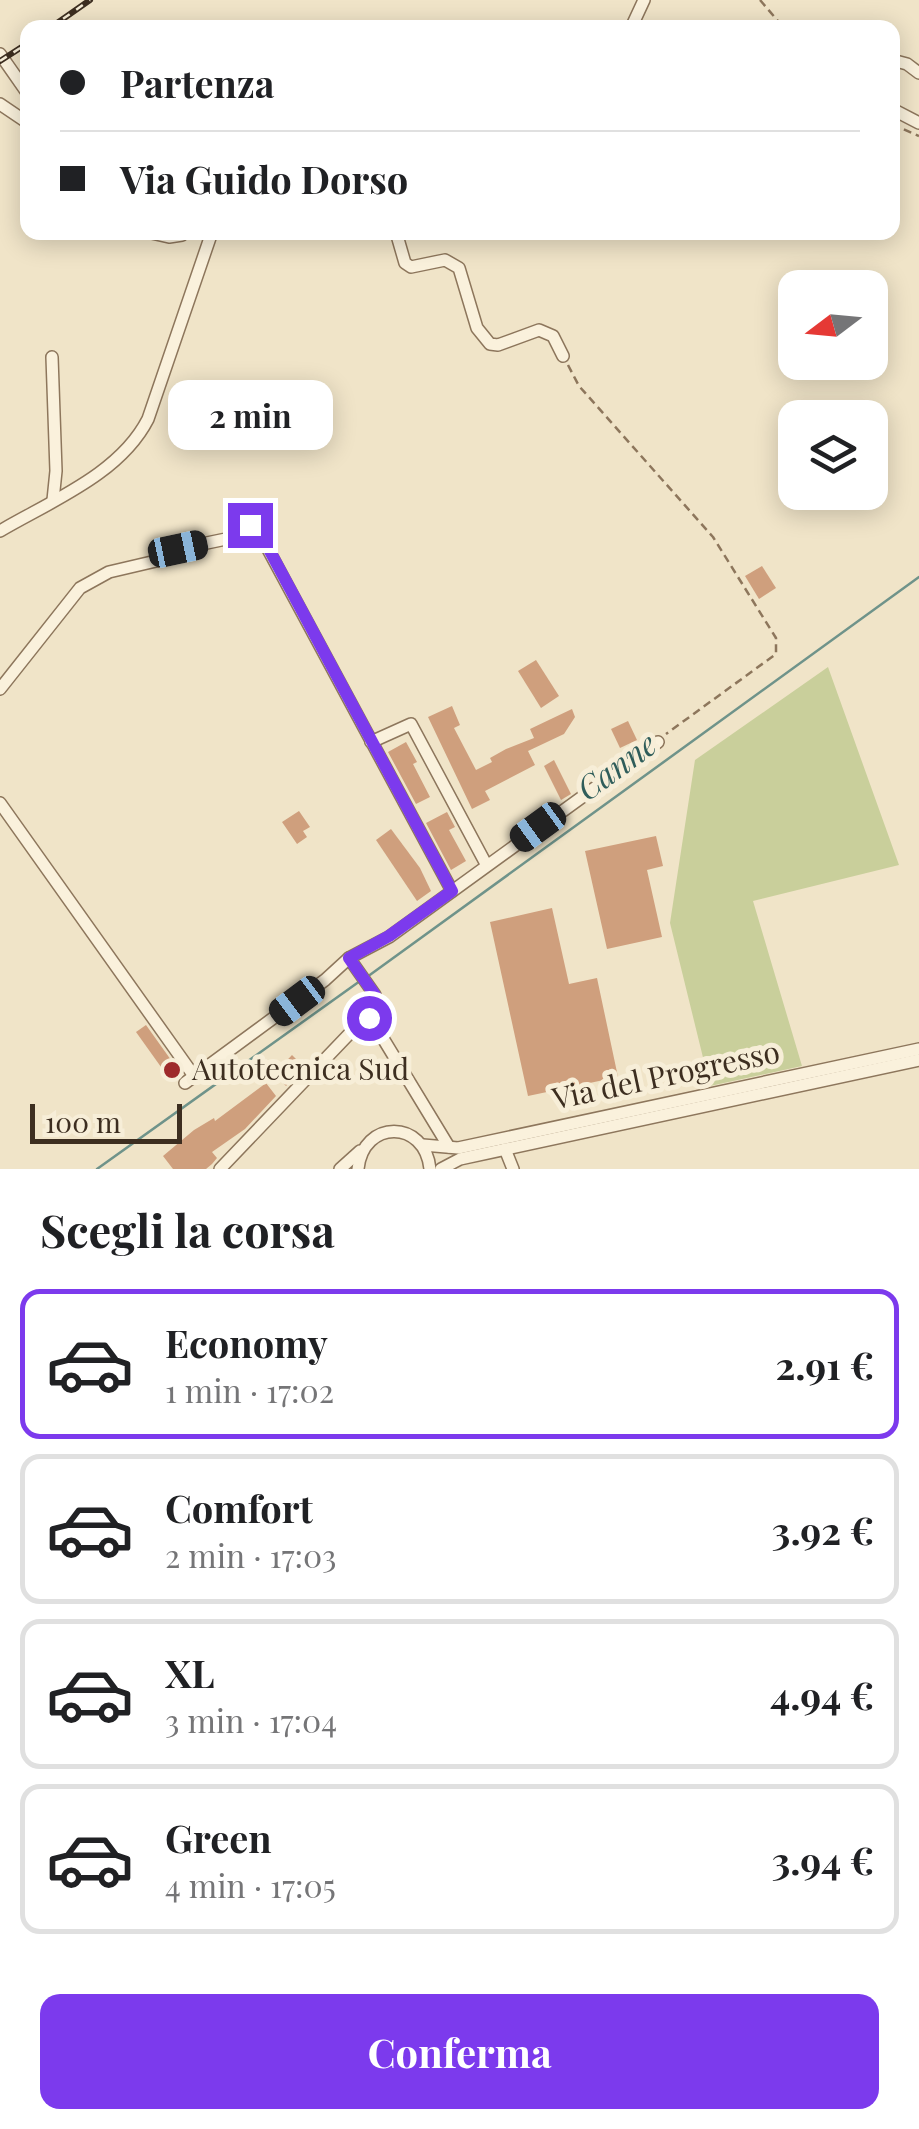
<!DOCTYPE html>
<html lang="it">
<head>
<meta charset="utf-8">
<style>
	:root { --surface:#fff; --page:#f6f6f6; --text:#202124; --muted:#757577; --line:#e0e0e0; --accent:#7c3aed }
	body { margin:0; font-family:"Playfair Display",serif; background:var(--page); color:var(--text); height:100vh; display:flex; flex-direction:column; font-size:38px; white-space:nowrap }
	* { box-sizing:border-box; margin:0 }
	p { font-size:32px; color:var(--muted) }
	.icon { flex:none; width:55px; height:55px; fill:none; stroke:currentColor; stroke-width:2; stroke-linecap:round; stroke-linejoin:round }
	.map { position:relative; height:1169px; overflow:hidden }
	.panel { display:flex; flex-direction:column; background:var(--surface); flex:1 }
	.panel>* { flex:none }
	.guide { position:absolute; left:20px; top:20px; width:880px; height:220px; border-radius:20px; box-shadow:0 5px 25px #0003; display:grid; align-content:center; height:220px; padding:0 40px; background:var(--surface) }
	.needle { width:65px; rotate:254deg }
	.fabs { position:absolute; left:778px; top:270px; display:grid; gap:20px }
	.fabs a { display:grid; place-items:center; width:110px; height:110px; border-radius:20px; background:var(--surface); box-shadow:0 5px 25px #0003; font-size:50px }
	.scale { position:absolute; left:30px; bottom:25px; width:152px; box-sizing:border-box; padding-left:10px; border:5px solid #3d2e20; border-top:0; font-size:28px; line-height:35px; white-space:nowrap; color:#3d2e20; -webkit-text-stroke:8px #f7eed8; paint-order:stroke }
	.end { position:absolute; width:45px; height:45px; margin:-22px; border:12px solid #7c3aed; background:#fff; box-shadow:0 0 0 5px #fff }
	.from { border-radius:50% }
	.bubble { position:absolute; height:70px; border-radius:20px; background:var(--surface); box-shadow:0 5px 25px #0003; font-size:32px; font-weight:700; line-height:70px; text-align:center }
	.car { position:absolute; width:30px; height:60px; margin:-30px -15px; border-radius:12px; box-shadow:0 0 8px 2px #0007; background:linear-gradient(#222 24%,#8ab4d8 0 40%,#222 0 76%,#8ab4d8 0 86%,#222 0) }
	.guide b { display:flex; align-items:center; gap:35px; height:95px; font-size:38px }
	.guide b+b { border-top:2px solid var(--line) }
	.guide i { width:25px; height:25px; background:var(--text) }
	ul { padding:0; list-style:none }
	li { display:flex; align-items:center; gap:30px; height:150px; margin:0 20px 15px; padding:0 20px; border:5px solid var(--line); border-radius:20px }
	li div { flex:1 }
	li b { display:block; font-size:38px }
	li em { font-style:normal; font-weight:700 }
	li.current { border-color:var(--accent) }
	li>.icon { width:90px; height:90px; stroke-width:1.5 }
	h2 { padding:0 40px; font-size:45px; line-height:120px }
	.action { display:flex; gap:20px; margin-top:auto; padding:20px 40px }
	.action a { flex:1; height:115px; border-radius:20px; background:var(--accent); color:#fff; font-size:40px; font-weight:700; line-height:115px; text-align:center }
	.map>svg:first-child { display:block }
</style>
</head>
<body>
<div class="map">
<svg width="919" height="1169" viewBox="0 0 919 1169">
	<rect width="100%" height="100%" fill="#f0e4c8"/>
	<polygon fill="#c9cf9b" points="828,667 899,865 753,901 802,1066 710,1086 670,923 695,760"/>
	<g fill="none" stroke-linecap="round" stroke-linejoin="round">
		<g stroke="#6f938a" stroke-width="2.5">
			<polyline points="367,977 919,577"/>
			<polyline points="97,1169 360,981"/>
		</g>
	</g>
	<g fill="#cf9f7d">
		<polygon points="762,566 776,588 759,599 745,576"/>
		<polygon points="536,660 559,696 541,708 518,671"/>
		<polygon points="452,706 460,725 454,728 476,770 492,762 490,758 506,749 534,738 530,729 572,709 575,717 564,734 528,751 535,765 485,791 490,800 472,809 428,717"/>
		<polygon points="628,721 637,740 620,748 611,729"/>
		<polygon points="406,742 417,762 413,764 430,797 416,804 388,752"/>
		<polygon points="554,760 571,794 561,800 544,766"/>
		<polygon points="299,811 310,827 303,831 307,837 297,844 282,822"/>
		<polygon points="447,812 455,827 449,830 466,861 451,870 426,823"/>
		<polygon points="391,829 420,868 431,891 417,901 376,840"/>
		<polygon points="656,836 663,866 647,870 662,937 607,949 585,851"/>
		<polygon points="552,908 569,984 597,978 618,1077 528,1096 490,922"/>
		<polygon points="146,1025 171,1060 161,1067 136,1032"/>
		<polygon points="292,1055 304,1067 286,1086 274,1074"/>
		<polygon points="266,1083 276,1096 245,1129 212,1152 217,1158 212,1164 206,1169 173,1169 163,1156 194,1130 214,1118 215,1121"/>
	</g>
	<g fill="none" stroke-linecap="round" stroke-linejoin="round">
		<g stroke="#8d765c" stroke-width="14">
			<g id="minor">
				<polyline points="631,28 644,0"/>
				<polyline points="0,54 28,94"/>
				<polyline points="892,60 907,64 919,73"/>
				<polyline points="0,104 28,123"/>
				<polyline points="892,109 919,123"/>
				<polyline points="147,232 169,237 182,235"/>
				<polyline points="396,232 405,263 411,267 445,260 459,268 477,328 490,344 498,345 539,330 553,336 563,356"/>
				<polyline points="52,357 56,471 53,500"/>
				<path d="M0 531C51 501 120 474 148 419L212 232"/>
				<polyline points="0,689 80,588 109,572 156,561 178,549 226,539 250,525 255,525 452,891"/>
				<polyline points="371,742 411,724 486,864"/>
				<polyline points="0,803 194,1076"/>
				<polyline points="370,1017 449,1147"/>
				<polyline points="185,1083 325,980 349,958 389,937 658,742"/>
				<polyline points="423,1145 458,1148 919,1049"/>
				<polyline points="505,1149 513,1169"/>
				<polyline points="220,1169 352,1031 374,1014 375,995 349,958"/>
				<polyline points="340,1169 360,1151"/>
				<path d="M358 1169C363 1119 425 1119 430 1169"/>
				<polyline points="441,1169 460,1159 919,1060"/>
			</g>
		</g>
		<g stroke="#8d765c" stroke-width="2.5" stroke-dasharray="8 5" stroke-linecap="butt">
			<polyline points="760,0 784,28"/>
			<polyline points="892,124 919,136"/>
			<polyline points="568,365 579,386 713,537 776,638 776,654 666,734"/>
		</g>
		<use href="#minor" stroke="#faf1dc" stroke-width="11"/>
		<g stroke="#3d2e20" stroke-width="6">
			<g id="rail">
				<polyline points="50,28 90,0"/>
				<polyline points="0,61 28,43"/>
			</g>
		</g>
		<use href="#rail" stroke="#f7eed8" stroke-width="2.5" stroke-dasharray="8" stroke-linecap="butt"/>
	</g>
	<g fill="none" stroke-linecap="round" stroke-linejoin="round">
		<polyline stroke="#7c3aed" stroke-width="12" points="250,525 256,525 452,891 389,936 349,958 375,995 374,1014 369,1018"/>
	</g>
	<circle fill="#9e2a2b" stroke="#f7eed8" stroke-width="4" cx="172" cy="1070" r="10"/>
	<g text-anchor="middle" stroke-width="10" stroke-linejoin="round" paint-order="stroke">
		<g font-size="30" fill="#3d2e20" stroke="#f7eed8" text-anchor="start">
			<text x="192" y="1080">Autotecnica Sud</text>
		</g>
		<g font-size="30" fill="#3d2e20" stroke="#f7eed8">
			<text transform="translate(666 1076) rotate(-12)" y="10">Via del Progresso</text>
		</g>
		<g font-size="32" font-style="italic" fill="#2f5d5a" stroke="#f7eed8">
			<text transform="translate(617 767) rotate(-36)" y="11">Canne</text>
		</g>
	</g>
</svg>
<div class="fabs">
<a><svg class="needle" viewBox="-14 -14 28 28"><path d="M0-13l5 13h-10z" fill="#e53935"/><path d="M0 13l5-13h-10z" fill="#757577"/></svg></a>
<a><svg class="icon" aria-label="layers" viewBox="0 0 24 24"><path d="M12 4l9 5-9 5-9-5zM3 14l9 5 9-5"/></svg></a>
</div>
<div class="scale">100 m</div>
<i class="end from" style="left:369px;top:1018px"></i>
<i class="end" style="left:250px;top:525px"></i>
<div class="bubble" style="left:168px;top:380px;width:165px">2 min</div>
<i class="car" style="left:178px;top:549px;rotate:78deg"></i>
<i class="car" style="left:538px;top:827px;rotate:234deg"></i>
<i class="car" style="left:297px;top:1001px;rotate:233deg"></i>
<div class="guide">
<b><i class="from"></i>Partenza</b>
<b><i></i>Via Guido Dorso</b>
</div>
</div>
<section class="panel">
<h2>Scegli la corsa</h2>
<ul>
<li class="current"><svg class="icon" aria-label="car" viewBox="0 0 24 24"><path d="M5 17H2v-5l4-1 3-4h7l3 4 3 1v5h-3M9 17h6M6 11h13"/><circle cx="7" cy="17" r="2"/><circle cx="17" cy="17" r="2"/></svg><div><b>Economy</b><p>1 min · 17:02</p></div><em>2.91 €</em></li>
<li><svg class="icon" aria-label="car" viewBox="0 0 24 24"><path d="M5 17H2v-5l4-1 3-4h7l3 4 3 1v5h-3M9 17h6M6 11h13"/><circle cx="7" cy="17" r="2"/><circle cx="17" cy="17" r="2"/></svg><div><b>Comfort</b><p>2 min · 17:03</p></div><em>3.92 €</em></li>
<li><svg class="icon" aria-label="car" viewBox="0 0 24 24"><path d="M5 17H2v-5l4-1 3-4h7l3 4 3 1v5h-3M9 17h6M6 11h13"/><circle cx="7" cy="17" r="2"/><circle cx="17" cy="17" r="2"/></svg><div><b>XL</b><p>3 min · 17:04</p></div><em>4.94 €</em></li>
<li><svg class="icon" aria-label="car" viewBox="0 0 24 24"><path d="M5 17H2v-5l4-1 3-4h7l3 4 3 1v5h-3M9 17h6M6 11h13"/><circle cx="7" cy="17" r="2"/><circle cx="17" cy="17" r="2"/></svg><div><b>Green</b><p>4 min · 17:05</p></div><em>3.94 €</em></li>
</ul>
<div class="action"><a>Conferma</a></div>
</section>
</body>
</html>
